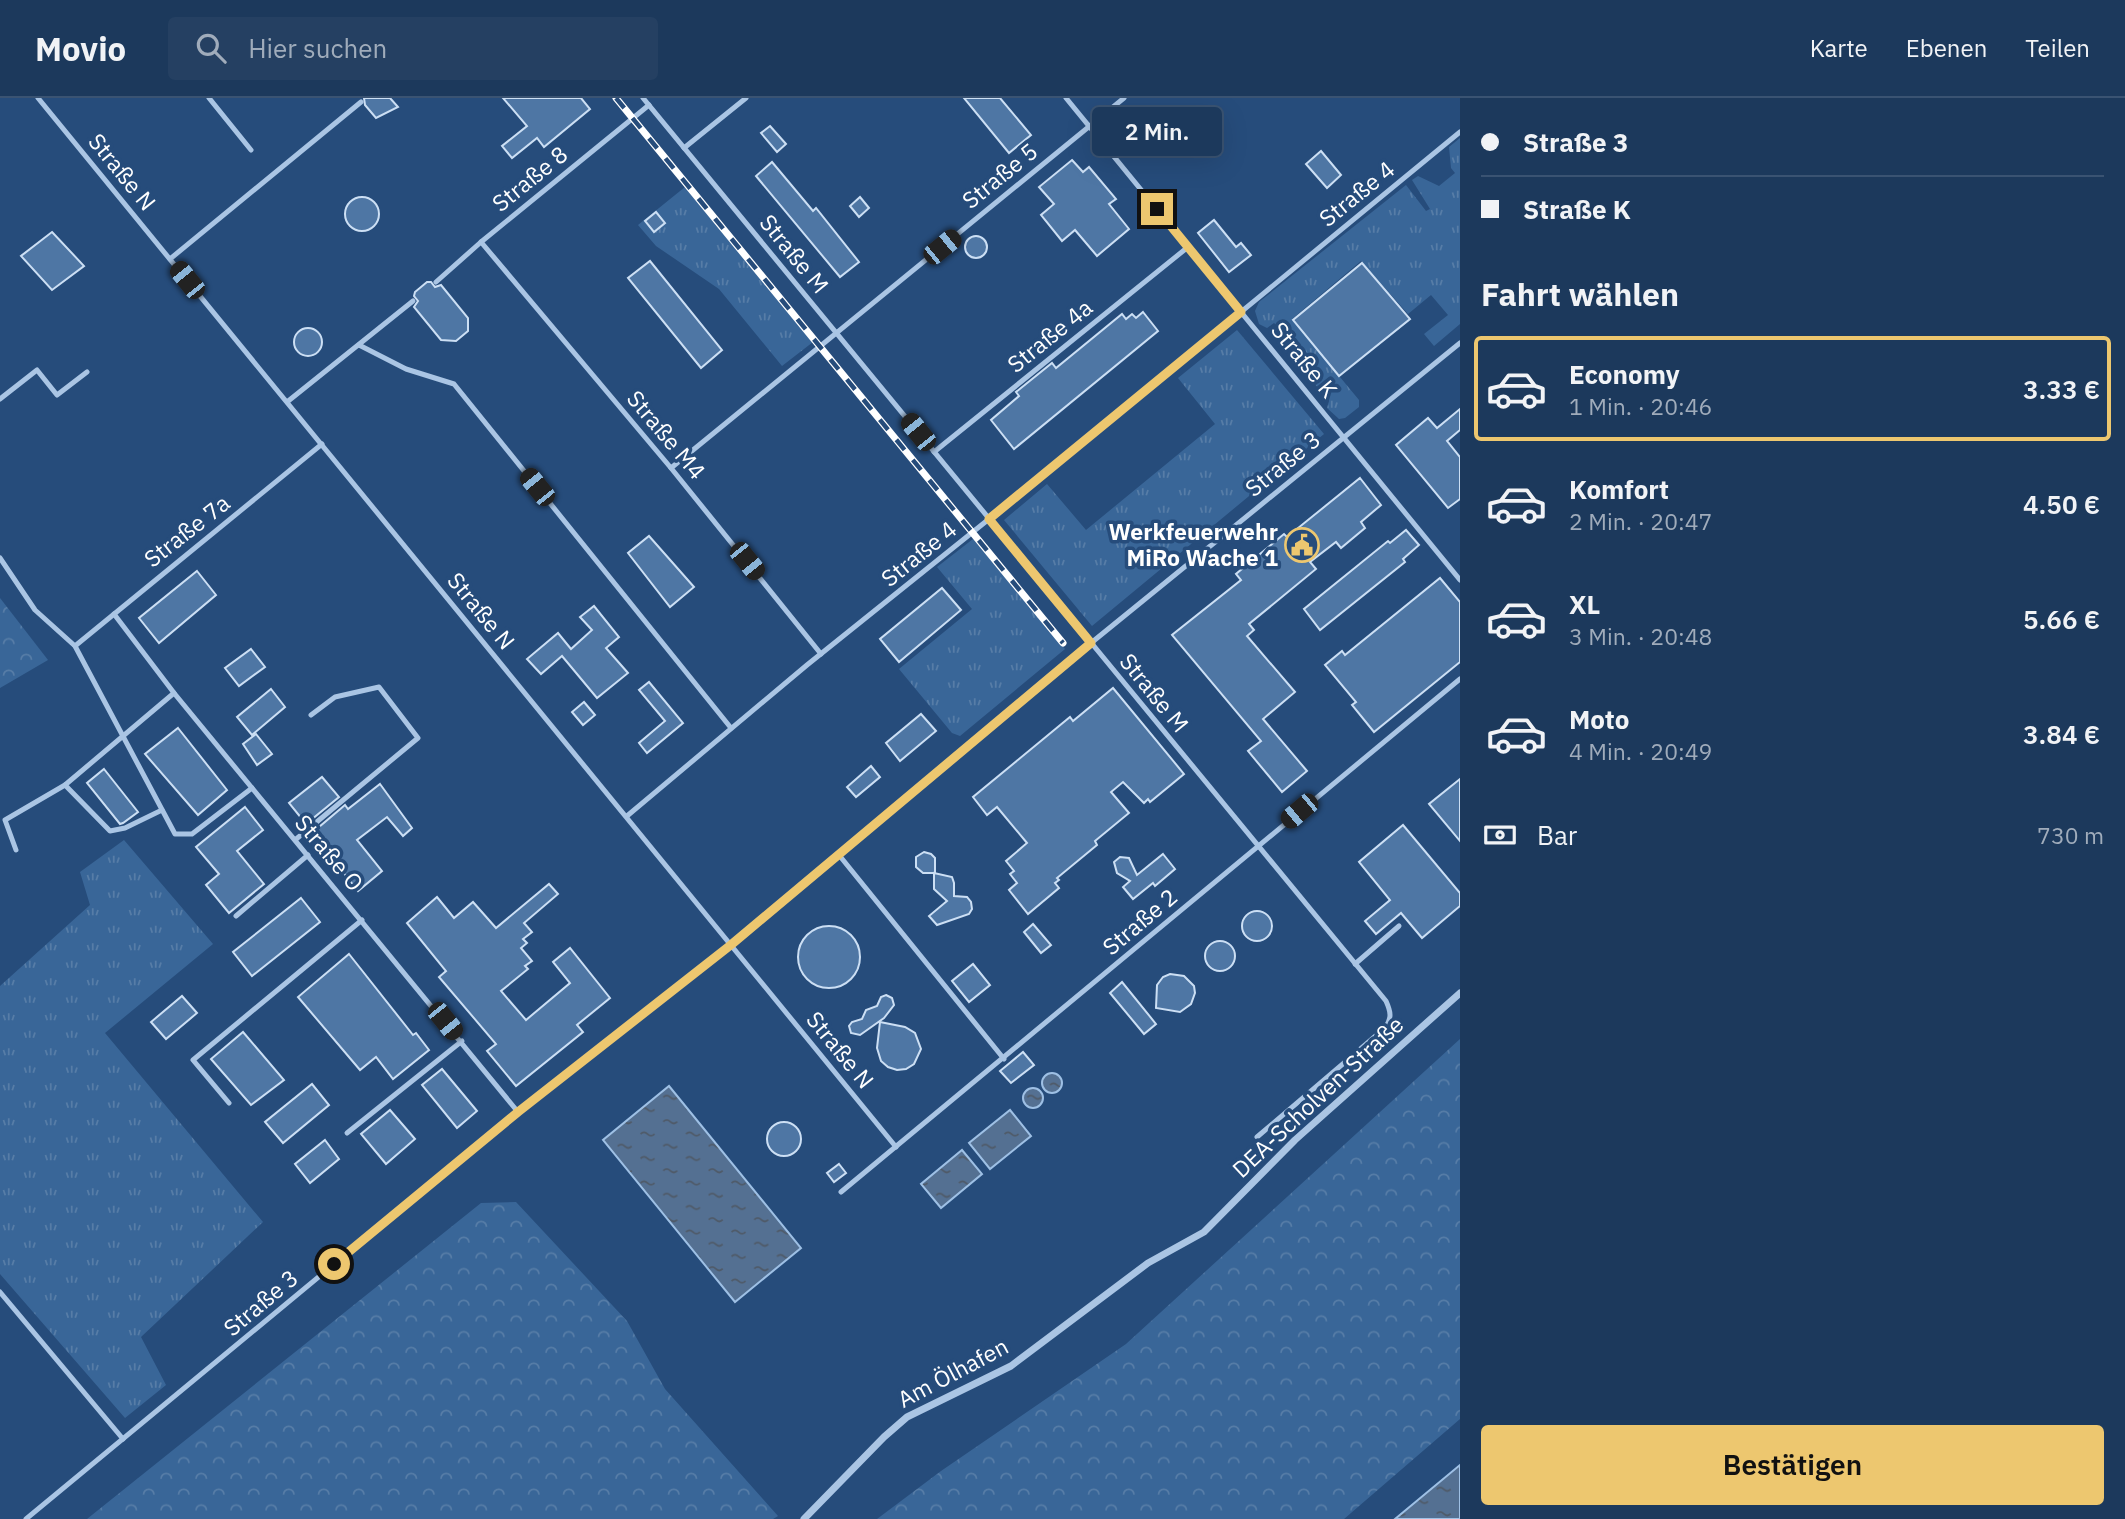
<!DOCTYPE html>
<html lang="de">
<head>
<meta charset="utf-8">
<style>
	:root { --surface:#1c395c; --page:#254062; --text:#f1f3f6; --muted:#a0acbb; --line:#3a5372; --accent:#edc76f }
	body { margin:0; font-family:"IBM Plex Sans",sans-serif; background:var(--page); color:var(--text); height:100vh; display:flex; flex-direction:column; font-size:26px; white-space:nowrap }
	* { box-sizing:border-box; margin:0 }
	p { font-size:23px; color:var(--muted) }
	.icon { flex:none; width:38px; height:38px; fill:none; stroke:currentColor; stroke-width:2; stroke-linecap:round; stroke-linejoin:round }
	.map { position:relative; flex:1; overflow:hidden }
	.sheet { display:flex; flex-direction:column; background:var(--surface); width:665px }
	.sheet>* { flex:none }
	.banner { display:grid; align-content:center; height:154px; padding:0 21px; background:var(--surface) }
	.end { position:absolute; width:32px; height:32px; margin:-16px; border:9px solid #edc76f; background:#111; box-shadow:0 0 0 4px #111 }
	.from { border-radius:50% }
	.bubble { position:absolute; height:49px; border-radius:7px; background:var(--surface); box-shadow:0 7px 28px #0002,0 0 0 2px var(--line); font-size:23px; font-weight:600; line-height:49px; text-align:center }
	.car { position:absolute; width:21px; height:42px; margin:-21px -10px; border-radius:9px; box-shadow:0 0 5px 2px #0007; background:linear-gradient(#222 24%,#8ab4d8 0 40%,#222 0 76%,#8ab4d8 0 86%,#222 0) }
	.banner b { display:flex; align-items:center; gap:24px; height:66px; font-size:26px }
	.banner b+b { border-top:2px solid var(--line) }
	.banner i { width:18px; height:18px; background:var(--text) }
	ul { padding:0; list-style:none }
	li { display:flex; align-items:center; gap:21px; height:105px; margin:0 14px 10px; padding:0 7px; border:4px solid transparent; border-radius:7px }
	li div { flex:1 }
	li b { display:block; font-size:26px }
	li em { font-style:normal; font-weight:600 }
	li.current { border-color:var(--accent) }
	li>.icon { width:63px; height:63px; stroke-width:1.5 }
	h2 { padding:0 21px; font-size:32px; line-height:84px }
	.pay { display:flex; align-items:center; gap:18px; height:77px; padding:0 21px; font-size:26px }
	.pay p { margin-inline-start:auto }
	.primary-button { display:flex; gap:14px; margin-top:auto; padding:14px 21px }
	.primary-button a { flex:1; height:80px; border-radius:7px; background:var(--accent); color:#111; font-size:28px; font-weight:600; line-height:80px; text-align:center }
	header { display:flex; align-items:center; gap:42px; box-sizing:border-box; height:98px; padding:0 35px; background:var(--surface); border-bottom:2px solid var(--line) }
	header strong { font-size:33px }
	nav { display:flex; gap:38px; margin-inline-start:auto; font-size:24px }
	.search { width:490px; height:63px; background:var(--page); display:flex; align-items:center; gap:18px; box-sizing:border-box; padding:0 24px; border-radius:7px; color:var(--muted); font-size:26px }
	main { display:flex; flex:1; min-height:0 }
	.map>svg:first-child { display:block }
</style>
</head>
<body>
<header>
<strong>Movio</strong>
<div class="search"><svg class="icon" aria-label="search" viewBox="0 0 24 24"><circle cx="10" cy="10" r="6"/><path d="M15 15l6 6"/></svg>Hier suchen</div>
<nav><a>Karte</a><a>Ebenen</a><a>Teilen</a></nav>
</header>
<main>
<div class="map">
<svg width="1460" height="1421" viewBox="0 0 1460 1421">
	<defs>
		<pattern id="grass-tufts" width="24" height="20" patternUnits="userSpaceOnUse" patternTransform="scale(1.75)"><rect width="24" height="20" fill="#396698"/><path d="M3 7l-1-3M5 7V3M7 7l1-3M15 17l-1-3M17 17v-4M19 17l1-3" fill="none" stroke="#577da7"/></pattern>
		<pattern id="forest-crowns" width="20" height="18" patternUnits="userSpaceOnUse" patternTransform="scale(1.75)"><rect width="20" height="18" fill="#396698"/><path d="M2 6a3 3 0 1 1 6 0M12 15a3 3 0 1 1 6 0" fill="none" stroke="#577da7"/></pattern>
		<pattern id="water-ripples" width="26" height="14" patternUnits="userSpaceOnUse" patternTransform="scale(1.75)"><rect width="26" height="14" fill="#547092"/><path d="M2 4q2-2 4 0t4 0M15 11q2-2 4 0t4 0" fill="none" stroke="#4f5a68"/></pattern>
	</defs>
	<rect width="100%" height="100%" fill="#264c7b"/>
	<g fill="url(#grass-tufts)">
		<polygon points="1460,40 1460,226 1434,248 1424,236 1448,217 1431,197 1408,216 1361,163 1292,221 1359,302 1359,309 1345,320 1339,321 1327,310 1329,303 1274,237 1280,230 1274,225 1267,230 1259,226 1255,213 1259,204 1406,87 1426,113 1430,111 1412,82 1418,78 1439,88 1455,75 1451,70 1449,49"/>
		<polygon points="685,89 813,244 782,268 719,191 656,148 638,127"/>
		<polygon points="1237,232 1324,336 1092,528 1004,422 1047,386 1086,432 1215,326 1178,280"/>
		<polygon points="973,441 1065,551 960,638 952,635 899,571 972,511 937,469"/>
		<polygon points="124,742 213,846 105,935 263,1124 141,1239 166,1287 125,1320 0,1176 0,888 90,807 80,774"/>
	</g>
	<g fill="url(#forest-crowns)">
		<polygon points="0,500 48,562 0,590"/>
		<polygon points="1460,941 1460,1321 1344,1421 877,1421 941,1373 1126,1246"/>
		<polygon points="516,1104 627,1223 665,1291 778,1418 773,1421 87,1421 481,1105"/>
	</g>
	<g fill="url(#water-ripples)" stroke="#9ec0e5" stroke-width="2">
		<circle cx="1052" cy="985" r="10"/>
		<polygon points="669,988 801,1150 735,1204 603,1042"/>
		<circle cx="1033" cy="1000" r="10"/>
		<polygon points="1010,1012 1031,1038 990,1071 969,1045"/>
		<polygon points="962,1052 982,1076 941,1110 921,1086"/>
		<polygon points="1460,1367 1460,1421 1395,1421"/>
	</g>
	<g fill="#4e76a4" stroke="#ccdff4" stroke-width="2">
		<polygon points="364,0 390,0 398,9 376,20 365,7"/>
		<polygon points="503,0 581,0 590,11 544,49 537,40 512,60 502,48 527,28"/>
		<polygon points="964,0 1000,0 1031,37 1009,55"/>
		<polygon points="770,28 786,46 777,54 761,35"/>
		<polygon points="1321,53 1341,77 1327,90 1306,66"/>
		<polygon points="1072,62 1083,74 1089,69 1116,101 1109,106 1129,131 1097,158 1075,132 1062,143 1041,117 1054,106 1039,89"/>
		<polygon points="772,64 813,113 816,110 859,164 840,179 756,78"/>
		<polygon points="860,99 869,110 859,119 850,108"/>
		<circle cx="362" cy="116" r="17"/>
		<polygon points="656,114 665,125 654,134 645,123"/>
		<polygon points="1214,122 1236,149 1241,145 1251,157 1229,174 1198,135"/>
		<polygon points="52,134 84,168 52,192 21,158"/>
		<circle cx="976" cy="149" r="11"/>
		<polygon points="650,163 722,252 701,270 628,180"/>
		<polygon points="1362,165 1410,221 1339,278 1293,222"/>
		<polygon points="427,184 431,184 435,189 441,187 468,220 468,233 456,243 441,242 414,209 418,203 414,198 415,194"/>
		<polygon points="1143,214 1158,233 1014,351 991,322 1019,298 1016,294 1052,265 1056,270 1122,216 1126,221 1132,216 1136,220"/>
		<circle cx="308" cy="244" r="14"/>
		<polygon points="1460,311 1460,332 1447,343 1460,359 1460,401 1448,410 1396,347 1428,320 1437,330"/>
		<polygon points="1360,380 1381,407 1361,424 1365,430 1341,450 1336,444 1310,464 1316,471 1249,526 1254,532 1247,538 1295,594 1263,621 1307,673 1282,694 1248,653 1261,643 1172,537 1241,482 1236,476 1284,436 1287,439"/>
		<polygon points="1406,432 1419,447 1403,461 1405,464 1320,532 1304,511 1388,443 1390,445"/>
		<polygon points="649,438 694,489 670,509 628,455"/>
		<polygon points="197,473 216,497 159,545 139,520"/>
		<polygon points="1440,480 1460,504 1460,564 1374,634 1352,607 1356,604 1325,567 1342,553 1345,557"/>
		<polygon points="942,490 961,512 899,564 880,541"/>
		<polygon points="594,508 619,539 606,550 628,575 597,600 562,558 541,576 527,561 558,535 571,551 592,532 580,519"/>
		<polygon points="251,551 265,569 239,588 225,570"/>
		<polygon points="649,584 683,625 647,655 639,645 665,623 639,592"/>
		<polygon points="1113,590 1184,676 1150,704 1148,701 1144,705 1123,684 1111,694 1129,715 1095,743 1097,747 1057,780 1059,782 1055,785 1059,790 1028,816 1009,792 1017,785 1010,776 1014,773 1006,763 1027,745 997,709 987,717 973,699 1070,619 1073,623"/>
		<polygon points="271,591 285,609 252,637 237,619"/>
		<polygon points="584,604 595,617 583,627 572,614"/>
		<polygon points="921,616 936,633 900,663 886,645"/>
		<polygon points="178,630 227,692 198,717 145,656"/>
		<polygon points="256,636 272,656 257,667 243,646"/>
		<polygon points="871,668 880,679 856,699 847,689"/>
		<polygon points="104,671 138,714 123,725 120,726 87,685"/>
		<polygon points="322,679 339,699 306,726 289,705"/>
		<polygon points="1460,681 1460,743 1429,706"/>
		<polygon points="380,686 412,730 403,738 387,719 357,742 382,773 358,793 312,735 345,707 348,711"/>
		<polygon points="245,709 263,732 237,753 264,786 229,815 206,787 219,776 196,749"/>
		<polygon points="1403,727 1460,795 1460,808 1422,840 1401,815 1376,836 1365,823 1390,802 1359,764"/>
		<polygon points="924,754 931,756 935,760 935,775 923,775 916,769 916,759"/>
		<polygon points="1163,756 1175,771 1155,788 1153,785 1133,801 1123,789 1130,783 1117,775 1114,764 1120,759 1129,760 1137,777"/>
		<polygon points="934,775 952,779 954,785 954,798 967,799 971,804 972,811 969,816 937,827 929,818 947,803 934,791"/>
		<polygon points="549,786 558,796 524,825 532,834 523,841 527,845 521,850 532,863 525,868 528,871 501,893 526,922 570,885 553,864 570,850 610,900 577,927 583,934 516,988 487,953 496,946 439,879 446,873 407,825 437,799 454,820 473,804 496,830"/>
		<polygon points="301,800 320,824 252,878 233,854"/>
		<circle cx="1257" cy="828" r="15"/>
		<polygon points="1033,826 1051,847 1041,855 1024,834"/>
		<circle cx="829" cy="859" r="31"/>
		<circle cx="1220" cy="858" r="15"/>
		<polygon points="349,856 413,937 416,935 429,952 393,981 376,959 360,972 298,899"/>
		<polygon points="973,866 990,887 969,904 952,883"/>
		<polygon points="1170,876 1184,878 1194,888 1195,895 1191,906 1180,914 1156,910 1157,887 1163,879"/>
		<polygon points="1122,884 1156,926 1144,936 1110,895"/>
		<polygon points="886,897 892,900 894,907 884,920 860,937 851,935 849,928 852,924 862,921 866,912 877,908 881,899"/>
		<polygon points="182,898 197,915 166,941 151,924"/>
		<polygon points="880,924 905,929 915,935 921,951 914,966 906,971 897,972 888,969 881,963 877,950"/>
		<polygon points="243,934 284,982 251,1007 211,961"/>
		<polygon points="1023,954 1034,967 1011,985 1000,973"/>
		<polygon points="442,971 477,1013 457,1030 422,987"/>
		<polygon points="312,986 329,1007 283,1045 265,1024"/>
		<polygon points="390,1012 415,1041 386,1066 361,1036"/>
		<circle cx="784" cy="1041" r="17"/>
		<polygon points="325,1042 339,1061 310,1085 295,1066"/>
		<polygon points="839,1066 846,1075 834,1084 827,1075"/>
	</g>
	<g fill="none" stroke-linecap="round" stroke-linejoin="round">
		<g stroke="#aac5e4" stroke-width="5">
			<polyline points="38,0 896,1049"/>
			<polyline points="209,0 251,52"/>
			<path d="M643 0 1386 903C1391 914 1392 920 1385 930L1257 1039"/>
			<polyline points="1066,0 1460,482"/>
			<polyline points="684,50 746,0"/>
			<polyline points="481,144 671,370 821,556"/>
			<polyline points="170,161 361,4"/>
			<polyline points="436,184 481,144 649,7"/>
			<polyline points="359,247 406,271 454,286 731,630"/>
			<polyline points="0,301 37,272 57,297 87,274"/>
			<polyline points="287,304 413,203"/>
			<polyline points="934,354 1188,149"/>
			<polyline points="671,370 1124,0"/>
			<polyline points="0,460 35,512 75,548 175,736 192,736 252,690"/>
			<polyline points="114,516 174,595 518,1014"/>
			<polyline points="75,548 322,346"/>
			<polyline points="65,687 110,733 125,730 162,712"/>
			<polyline points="627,718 807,567 989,421 1460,34"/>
			<polyline points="295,742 418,640 379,589 335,599 311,617"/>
			<polyline points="16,752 5,722 65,687 174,595"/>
			<polyline points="839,757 1004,961"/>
			<polyline points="236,818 308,757"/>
			<polyline points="1355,866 1399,828"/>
			<polyline points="229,1005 193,962 362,822"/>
			<polyline points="347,1035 462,943"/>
			<polyline points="841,1094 1460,581"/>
			<polyline points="0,1194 123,1341"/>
			<polyline points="26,1421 518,1014 732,846 1091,545 1460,245"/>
		</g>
		<polyline stroke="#aac5e4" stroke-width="7" points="804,1421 884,1339 907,1319 1011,1268 1148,1165 1204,1134 1295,1042 1460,895"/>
		<g stroke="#fff" stroke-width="7">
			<polyline id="rail" points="616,0 1063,545"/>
		</g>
		<use href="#rail" stroke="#264c7b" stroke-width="4.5" stroke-dasharray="13" stroke-linecap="butt"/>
	</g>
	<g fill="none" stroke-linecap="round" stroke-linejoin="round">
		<polyline stroke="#edc76f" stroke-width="9" points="334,1166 518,1014 732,846 1091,545 989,421 1241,214 1157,111"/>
	</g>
	<defs>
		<g id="civic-ring" transform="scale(1.75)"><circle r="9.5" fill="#264c7b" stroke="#edc76f" stroke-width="1.5"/><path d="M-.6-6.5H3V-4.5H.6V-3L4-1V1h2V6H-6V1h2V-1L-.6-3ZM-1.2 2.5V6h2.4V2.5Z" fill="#edc76f"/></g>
	</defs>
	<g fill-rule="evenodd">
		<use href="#civic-ring" x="1302" y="447"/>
	</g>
	<g text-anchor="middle" stroke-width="7" stroke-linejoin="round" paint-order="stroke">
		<g font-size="23" fill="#fff" stroke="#264c7b">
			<text transform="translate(122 74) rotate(51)" y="8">Straße N</text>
			<text transform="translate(1000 78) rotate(-39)" y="8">Straße 5</text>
			<text transform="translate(530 81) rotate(-39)" y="8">Straße 8</text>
			<text transform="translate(1357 96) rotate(-39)" y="8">Straße 4</text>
			<text transform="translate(794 156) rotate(51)" y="8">Straße M</text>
			<text transform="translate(1050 238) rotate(-39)" y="8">Straße 4a</text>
			<text transform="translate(1304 262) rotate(51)" y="8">Straße K</text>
			<text transform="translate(666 337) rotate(50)" y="8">Straße M4</text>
			<text transform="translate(1283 366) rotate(-39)" y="8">Straße 3</text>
			<text transform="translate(187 433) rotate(-38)" y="8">Straße 7a</text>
			<text transform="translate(919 456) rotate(-39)" y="8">Straße 4</text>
			<text transform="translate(481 513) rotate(51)" y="8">Straße N</text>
			<text transform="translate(1154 595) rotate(51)" y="8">Straße M</text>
			<text transform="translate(329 755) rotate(50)" y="8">Straße O</text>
			<text transform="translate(1140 824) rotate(-40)" y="8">Straße 2</text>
			<text transform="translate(840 952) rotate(51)" y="8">Straße N</text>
			<text transform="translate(1318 999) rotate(-43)" y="8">DEA-Scholven-Straße</text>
			<text transform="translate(261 1205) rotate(-40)" y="8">Straße 3</text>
			<text transform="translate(953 1275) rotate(-28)" y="8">Am Ölhafen</text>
		</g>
		<g font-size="23" font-weight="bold" fill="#fff" stroke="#264c7b" text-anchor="end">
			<text x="1278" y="442">Werkfeuerwehr<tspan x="1278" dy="26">MiRo Wache 1</tspan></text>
		</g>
	</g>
</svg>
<i class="end from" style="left:334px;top:1166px"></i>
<i class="end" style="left:1157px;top:111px"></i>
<div class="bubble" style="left:1092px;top:9px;width:130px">2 Min.</div>
<i class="car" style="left:942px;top:149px;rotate:51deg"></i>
<i class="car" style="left:187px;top:182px;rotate:321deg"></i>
<i class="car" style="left:918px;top:334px;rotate:321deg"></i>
<i class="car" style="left:537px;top:389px;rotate:321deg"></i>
<i class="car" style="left:747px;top:463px;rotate:141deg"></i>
<i class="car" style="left:1299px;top:713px;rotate:230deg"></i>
<i class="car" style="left:445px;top:923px;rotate:141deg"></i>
</div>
<section class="sheet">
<div class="banner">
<b><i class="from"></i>Straße 3</b>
<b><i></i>Straße K</b>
</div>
<h2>Fahrt wählen</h2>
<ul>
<li class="current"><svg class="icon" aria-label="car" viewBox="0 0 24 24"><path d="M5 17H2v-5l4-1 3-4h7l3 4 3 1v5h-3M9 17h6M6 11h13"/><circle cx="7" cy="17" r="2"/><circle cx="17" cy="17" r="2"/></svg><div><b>Economy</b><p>1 Min. · 20:46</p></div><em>3.33 €</em></li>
<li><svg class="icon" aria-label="car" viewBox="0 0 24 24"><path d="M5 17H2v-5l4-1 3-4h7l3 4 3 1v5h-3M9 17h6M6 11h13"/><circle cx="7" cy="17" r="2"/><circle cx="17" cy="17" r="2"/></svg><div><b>Komfort</b><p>2 Min. · 20:47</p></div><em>4.50 €</em></li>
<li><svg class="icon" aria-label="car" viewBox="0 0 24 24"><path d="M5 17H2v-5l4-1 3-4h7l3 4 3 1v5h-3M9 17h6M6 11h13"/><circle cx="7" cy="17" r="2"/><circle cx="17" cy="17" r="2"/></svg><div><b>XL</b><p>3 Min. · 20:48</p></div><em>5.66 €</em></li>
<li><svg class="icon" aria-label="car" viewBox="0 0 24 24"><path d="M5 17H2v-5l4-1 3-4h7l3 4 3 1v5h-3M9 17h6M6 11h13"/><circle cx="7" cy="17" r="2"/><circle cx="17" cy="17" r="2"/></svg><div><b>Moto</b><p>4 Min. · 20:49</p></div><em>3.84 €</em></li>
</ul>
<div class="pay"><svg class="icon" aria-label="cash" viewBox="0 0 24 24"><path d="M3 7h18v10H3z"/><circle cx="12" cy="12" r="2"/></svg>Bar<p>730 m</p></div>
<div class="primary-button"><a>Bestätigen</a></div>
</section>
</main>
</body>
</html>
